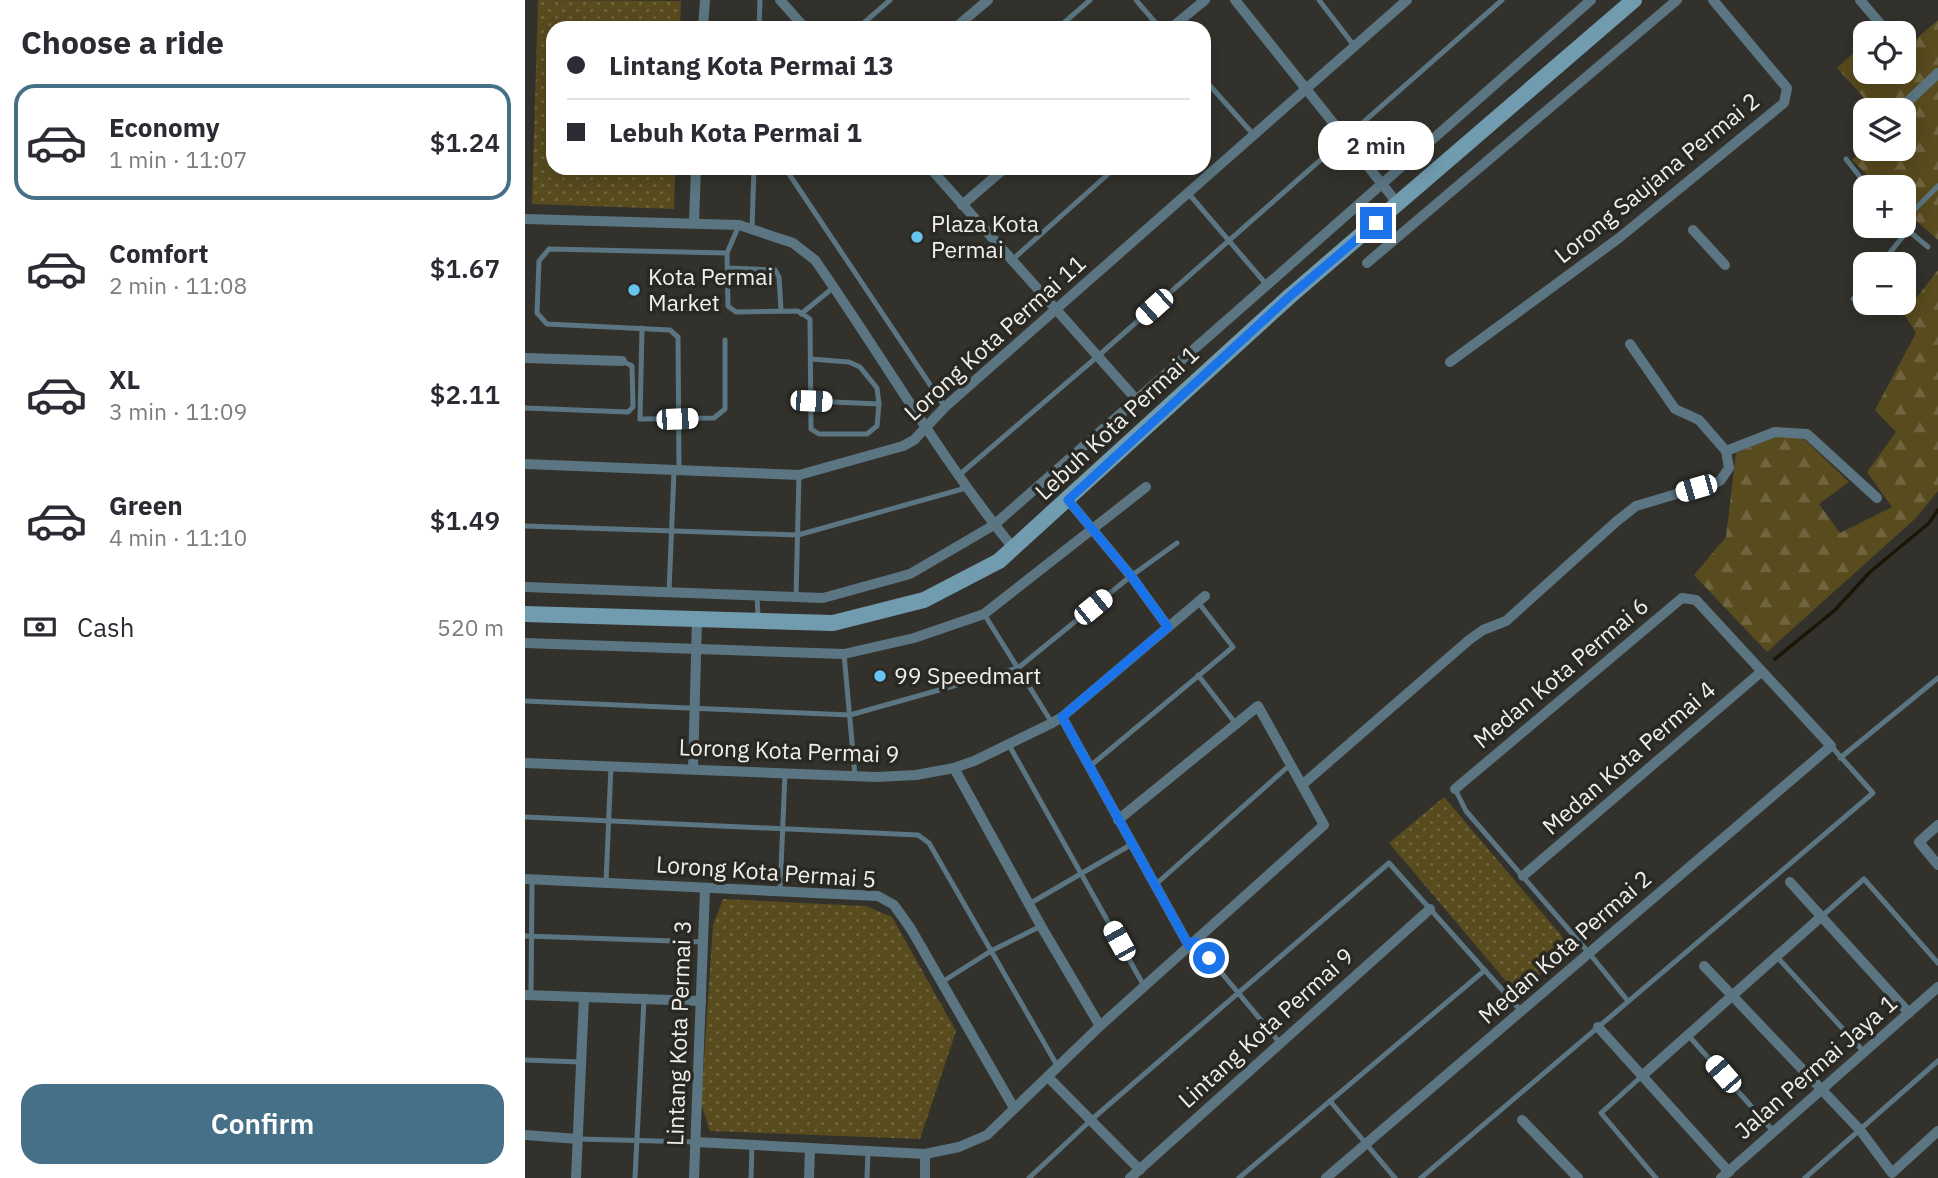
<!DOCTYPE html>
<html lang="en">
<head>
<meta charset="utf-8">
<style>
	:root { --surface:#fff; --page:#f2f2f3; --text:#2b2b33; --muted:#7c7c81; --line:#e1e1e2; --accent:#457088 }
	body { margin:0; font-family:"IBM Plex Sans",sans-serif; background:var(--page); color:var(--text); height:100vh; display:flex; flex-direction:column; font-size:26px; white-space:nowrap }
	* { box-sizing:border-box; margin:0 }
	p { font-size:23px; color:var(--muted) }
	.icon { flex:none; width:38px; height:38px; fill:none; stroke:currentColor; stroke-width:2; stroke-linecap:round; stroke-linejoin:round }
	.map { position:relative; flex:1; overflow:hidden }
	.drawer { display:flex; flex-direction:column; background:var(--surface); width:525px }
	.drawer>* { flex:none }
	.guide { position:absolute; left:21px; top:21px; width:665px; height:154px; border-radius:21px; box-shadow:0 4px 18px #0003; display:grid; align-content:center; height:154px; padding:0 21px; background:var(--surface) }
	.buttons { position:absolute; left:1328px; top:21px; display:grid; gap:14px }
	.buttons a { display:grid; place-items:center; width:63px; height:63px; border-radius:14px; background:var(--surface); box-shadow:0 4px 18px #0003; font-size:35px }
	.end { position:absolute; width:32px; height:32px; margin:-16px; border:9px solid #1a73e8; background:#fff; box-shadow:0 0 0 4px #fff }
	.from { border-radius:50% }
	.bubble { position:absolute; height:49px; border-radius:21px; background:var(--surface); box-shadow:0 4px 18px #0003; font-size:23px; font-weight:600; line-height:49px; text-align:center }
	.car { position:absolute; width:21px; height:42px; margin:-21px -10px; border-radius:9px; box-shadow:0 0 5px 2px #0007; background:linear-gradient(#fff 24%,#345 0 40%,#fff 0 76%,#345 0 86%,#fff 0) }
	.guide b { display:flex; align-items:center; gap:24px; height:66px; font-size:26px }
	.guide b+b { border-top:2px solid var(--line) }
	.guide i { width:18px; height:18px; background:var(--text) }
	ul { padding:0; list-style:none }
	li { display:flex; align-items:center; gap:21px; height:116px; margin:0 14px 10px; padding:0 7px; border:4px solid transparent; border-radius:21px }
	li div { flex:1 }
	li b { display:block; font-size:26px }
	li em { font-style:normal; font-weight:600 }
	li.selected { border-color:var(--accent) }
	li>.icon { width:63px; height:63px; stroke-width:1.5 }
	h2 { padding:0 21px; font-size:32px; line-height:84px }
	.pay { display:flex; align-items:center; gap:18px; height:77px; padding:0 21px; font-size:26px }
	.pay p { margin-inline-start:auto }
	.action { display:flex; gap:14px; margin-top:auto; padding:14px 21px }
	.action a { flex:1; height:80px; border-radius:21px; background:var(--accent); color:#fff; font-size:28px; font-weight:600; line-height:80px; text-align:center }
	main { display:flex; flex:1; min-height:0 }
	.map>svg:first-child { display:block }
</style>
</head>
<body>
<main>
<section class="drawer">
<h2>Choose a ride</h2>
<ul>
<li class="selected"><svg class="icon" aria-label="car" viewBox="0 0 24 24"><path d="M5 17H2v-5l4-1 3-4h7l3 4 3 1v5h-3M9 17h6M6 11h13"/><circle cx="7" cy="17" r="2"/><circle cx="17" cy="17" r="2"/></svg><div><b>Economy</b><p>1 min · 11:07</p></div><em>$1.24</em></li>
<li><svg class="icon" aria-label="car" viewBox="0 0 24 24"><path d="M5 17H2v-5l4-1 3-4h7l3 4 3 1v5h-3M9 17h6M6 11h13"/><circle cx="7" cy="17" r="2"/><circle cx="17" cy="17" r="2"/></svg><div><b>Comfort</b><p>2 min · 11:08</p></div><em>$1.67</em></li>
<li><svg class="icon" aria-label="car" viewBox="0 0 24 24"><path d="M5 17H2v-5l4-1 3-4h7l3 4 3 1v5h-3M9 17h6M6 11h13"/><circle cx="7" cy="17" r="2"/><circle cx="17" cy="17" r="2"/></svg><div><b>XL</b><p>3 min · 11:09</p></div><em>$2.11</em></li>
<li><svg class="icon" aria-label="car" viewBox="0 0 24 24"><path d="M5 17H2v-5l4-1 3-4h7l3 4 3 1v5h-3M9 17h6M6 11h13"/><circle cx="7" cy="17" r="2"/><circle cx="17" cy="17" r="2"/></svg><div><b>Green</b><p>4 min · 11:10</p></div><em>$1.49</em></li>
</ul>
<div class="pay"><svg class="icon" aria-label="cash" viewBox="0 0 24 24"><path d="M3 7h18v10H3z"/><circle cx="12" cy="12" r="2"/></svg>Cash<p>520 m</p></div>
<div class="action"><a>Confirm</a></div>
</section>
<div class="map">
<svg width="1413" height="1178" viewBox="0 0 1413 1178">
	<defs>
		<pattern id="forest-firs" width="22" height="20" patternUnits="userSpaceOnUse" patternTransform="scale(1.75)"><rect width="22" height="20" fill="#584b1e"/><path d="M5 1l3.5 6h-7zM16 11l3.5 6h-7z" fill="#70653f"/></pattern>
		<pattern id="park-dots" width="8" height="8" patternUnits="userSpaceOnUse" patternTransform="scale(1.75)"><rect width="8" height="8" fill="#584b1e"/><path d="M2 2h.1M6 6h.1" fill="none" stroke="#70653f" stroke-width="1.8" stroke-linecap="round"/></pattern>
	</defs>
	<rect width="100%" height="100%" fill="#33312b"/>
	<g fill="url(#forest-firs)">
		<polygon points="1413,20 1413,240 1379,210 1379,187 1354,187 1327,160 1340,149 1379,149 1379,110 1350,110 1312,68 1340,42 1340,72 1379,72 1379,49"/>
		<polygon points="1413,270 1413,491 1391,518 1242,652 1169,575 1201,537 1211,453 1251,437 1278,438 1324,482 1294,504 1315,533 1367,507 1342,472 1371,432 1350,410 1391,333 1379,314"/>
	</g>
	<g fill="url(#park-dots)">
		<polygon points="13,0 156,1 155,28 28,28 28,168 150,168 149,209 7,204"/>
		<polygon points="919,797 1047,948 992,994 864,843"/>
		<polygon points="198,899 341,906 367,917 431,1031 395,1139 185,1131 176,1104 188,925"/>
	</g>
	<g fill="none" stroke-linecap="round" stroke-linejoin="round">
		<polyline stroke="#1a1504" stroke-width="3.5" points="1250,659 1310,610 1345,572 1404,523 1413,510"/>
		<g stroke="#5b7682" stroke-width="5">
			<polyline points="611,0 635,28"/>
			<polyline points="794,0 830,47"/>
			<polyline points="234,28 235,0"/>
			<polyline points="333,28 365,0"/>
			<polyline points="533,28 565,0"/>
			<polyline points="679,79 728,134"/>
			<polyline points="1321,159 1343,187"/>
			<polyline points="260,168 420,407"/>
			<polyline points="664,194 741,284"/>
			<polyline points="1379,220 1413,186"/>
			<polyline points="1378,226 1403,247"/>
			<polyline points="227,228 229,168"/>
			<polyline points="202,253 203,306 211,312 273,311 285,319 286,429 294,434 342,434 352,426 354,404 352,388 335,367 324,362 286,359"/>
			<polyline points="487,260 590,168"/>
			<polyline points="1356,264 1383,230"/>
			<polyline points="203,268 250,270 254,277 256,310"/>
			<polyline points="1328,299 1340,284"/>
			<polyline points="276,314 309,287"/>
			<polyline points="117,328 115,419 189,418 200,409 200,340"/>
			<polyline points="286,401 354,404"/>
			<polyline points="0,408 103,412 108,407 107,366 97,361"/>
			<polyline points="154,469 153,337 145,330 22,324 12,313 14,261 24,249 202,253 214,225"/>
			<polyline points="433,476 573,356 977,0"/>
			<polyline points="0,526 273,535 441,488"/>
			<polyline points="144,592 149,471"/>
			<polyline points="232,596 233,617"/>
			<polyline points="271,597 274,475"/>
			<polyline points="459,614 527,723"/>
			<polyline points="319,654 330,776"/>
			<polyline points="673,675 711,724"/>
			<polyline points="0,701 325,715 493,668 606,576 652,543"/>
			<polyline points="484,745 619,986"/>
			<polyline points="1315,758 1413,678"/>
			<polyline points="564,767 708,647 673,602"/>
			<polyline points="930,789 941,811 1064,953 1103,1001"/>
			<polyline points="0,817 393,835 404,843 533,1067"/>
			<polyline points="81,882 86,766"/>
			<polyline points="630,885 766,764"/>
			<polyline points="255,891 260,774"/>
			<polyline points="504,904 607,844"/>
			<polyline points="1297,916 1339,879 1413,963"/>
			<polyline points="0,936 178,942"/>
			<polyline points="670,941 755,1043"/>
			<polyline points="1252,957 1340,1053"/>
			<polyline points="417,982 466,951 516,926"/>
			<polyline points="6,995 7,879"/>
			<polyline points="1163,1035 1249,1132"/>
			<polyline points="0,1060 56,1062"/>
			<polyline points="1117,1076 1076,1113 1131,1178"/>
			<polyline points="805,1101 870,1178"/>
			<polyline points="53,1139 171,1142"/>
			<polyline points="110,1178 119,999"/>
			<polyline points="226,1178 227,1145"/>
			<polyline points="342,1178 343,1151"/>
			<polyline points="504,1178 566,1120 864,863 997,1012"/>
			<polyline points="714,1178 960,970"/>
			<polyline points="896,1178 1348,793 1306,746"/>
			<polyline points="1280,1178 1413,1061"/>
		</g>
		<g stroke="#5b7682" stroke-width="10">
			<polyline points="255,0 280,28"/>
			<polyline points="710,0 873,204"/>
			<polyline points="1335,0 1358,27"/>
			<polyline points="178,28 180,0"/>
			<polyline points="430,28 463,0"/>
			<polyline points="646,28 680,0"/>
			<polyline points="1374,110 1413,73"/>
			<polyline points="405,168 610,398"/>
			<polyline points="437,205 480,168"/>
			<path d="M0 219 214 225 268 243 290 260C357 356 415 458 489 549"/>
			<polyline points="169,223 171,168"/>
			<polyline points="1168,230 1200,265"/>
			<polyline points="842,263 1152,0"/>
			<polyline points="0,358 97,361"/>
			<polyline points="925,362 1094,238 1259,103 1262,88 1188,0"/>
			<polyline points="1201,451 1250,432 1282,434 1352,498"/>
			<polyline points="0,464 274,475 378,446 389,440 420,407 882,0"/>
			<polyline points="543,500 606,576 643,627"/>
			<polyline points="0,587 298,598 385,574 469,525 1066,0"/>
			<polyline points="0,643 319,654 389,638 459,614 621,487"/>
			<polyline points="537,717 664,946"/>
			<polyline points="0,763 351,777 391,775 429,768 449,761 527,723 537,717 680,596"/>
			<polyline points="429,768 516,926 575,1026"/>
			<polyline points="168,769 172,619"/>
			<polyline points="777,785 944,640 958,630 981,621 1092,521 1111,506 1195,481 1204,468 1201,451 1174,420 1150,409 1105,344"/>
			<polyline points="1413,825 1394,842 1413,865"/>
			<polyline points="998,876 1236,672"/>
			<polyline points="0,879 353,896 369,905 386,929 489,1108"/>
			<polyline points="1265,882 1384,1013"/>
			<polyline points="1179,966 1335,1130 1367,1173 1413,1131"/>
			<polyline points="0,995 176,1001"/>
			<polyline points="1073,1027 1204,1172"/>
			<polyline points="1118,1075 1297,916"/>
			<polyline points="523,1077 615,1170"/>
			<polyline points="997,1120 1053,1178"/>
			<polyline points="0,1135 53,1139"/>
			<polyline points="171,1142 400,1154 434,1147 462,1135 575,1026 799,825 733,706 593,820"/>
			<polyline points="51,1178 59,997"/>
			<polyline points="169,1178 180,889"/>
			<polyline points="284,1178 285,1148"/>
			<polyline points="400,1178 400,1154"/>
			<polyline points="605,1178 905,909"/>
			<polyline points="801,1178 1306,746 1171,600 1157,598 930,789"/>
			<polyline points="1196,1178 1413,987"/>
		</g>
		<polyline stroke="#719cb0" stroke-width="16" points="0,614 308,623 399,600 474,561 765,296 1109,0"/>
	</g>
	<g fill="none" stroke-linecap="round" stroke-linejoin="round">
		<polyline stroke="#1a73e8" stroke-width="9" points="684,958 670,941 664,946 537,717 643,627 606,576 543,500 765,296 851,223"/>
	</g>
	<g fill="#65c5ef" stroke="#292822" stroke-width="2.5">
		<circle cx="392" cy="237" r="7"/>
		<circle cx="109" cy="290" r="7"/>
		<circle cx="355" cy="676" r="7"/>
	</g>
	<g text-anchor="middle" stroke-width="7" stroke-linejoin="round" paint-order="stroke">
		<g font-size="23" fill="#f0efeb" stroke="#292822">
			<text transform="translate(1132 178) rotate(-39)" y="8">Lorong Saujana Permai 2</text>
			<text transform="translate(470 338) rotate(-42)" y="8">Lorong Kota Permai 11</text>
			<text transform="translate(592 423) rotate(-43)" y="8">Lebuh Kota Permai 1</text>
			<text transform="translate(1036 673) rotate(-40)" y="8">Medan Kota Permai 6</text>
			<text transform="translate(264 751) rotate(2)" y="8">Lorong Kota Permai 9</text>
			<text transform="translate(1104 758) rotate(-41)" y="8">Medan Kota Permai 4</text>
			<text transform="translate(241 872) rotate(4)" y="8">Lorong Kota Permai 5</text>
			<text transform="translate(1040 947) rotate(-41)" y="8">Medan Kota Permai 2</text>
			<text transform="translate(741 1028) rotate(-42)" y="8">Lintang Kota Permai 9</text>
			<text transform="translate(154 1033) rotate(-88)" y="8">Lintang Kota Permai 3</text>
			<text transform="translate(1291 1067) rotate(-41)" y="8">Jalan Permai Jaya 1</text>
		</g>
		<g font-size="23" fill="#f0efeb" stroke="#292822" text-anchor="start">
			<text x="406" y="232">Plaza Kota<tspan x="406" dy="26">Permai</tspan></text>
			<text x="123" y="285">Kota Permai<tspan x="123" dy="26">Market</tspan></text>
			<text x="369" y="684">99 Speedmart</text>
		</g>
	</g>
</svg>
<div class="buttons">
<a><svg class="icon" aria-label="locate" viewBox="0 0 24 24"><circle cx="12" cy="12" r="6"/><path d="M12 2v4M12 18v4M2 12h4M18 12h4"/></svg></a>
<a><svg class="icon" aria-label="layers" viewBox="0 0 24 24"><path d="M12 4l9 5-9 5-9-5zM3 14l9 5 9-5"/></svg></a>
<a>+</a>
<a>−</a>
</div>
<i class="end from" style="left:684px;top:958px"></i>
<i class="end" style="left:851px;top:223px"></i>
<div class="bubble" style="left:793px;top:121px;width:116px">2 min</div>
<i class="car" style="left:629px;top:307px;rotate:228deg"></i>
<i class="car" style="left:286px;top:401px;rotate:92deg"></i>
<i class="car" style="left:152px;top:419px;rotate:88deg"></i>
<i class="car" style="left:1171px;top:488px;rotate:254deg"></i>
<i class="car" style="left:568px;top:607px;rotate:51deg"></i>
<i class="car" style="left:594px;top:941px;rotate:331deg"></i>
<i class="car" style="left:1198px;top:1074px;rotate:319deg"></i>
<div class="guide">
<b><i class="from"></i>Lintang Kota Permai 13</b>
<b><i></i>Lebuh Kota Permai 1</b>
</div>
</div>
</main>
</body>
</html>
